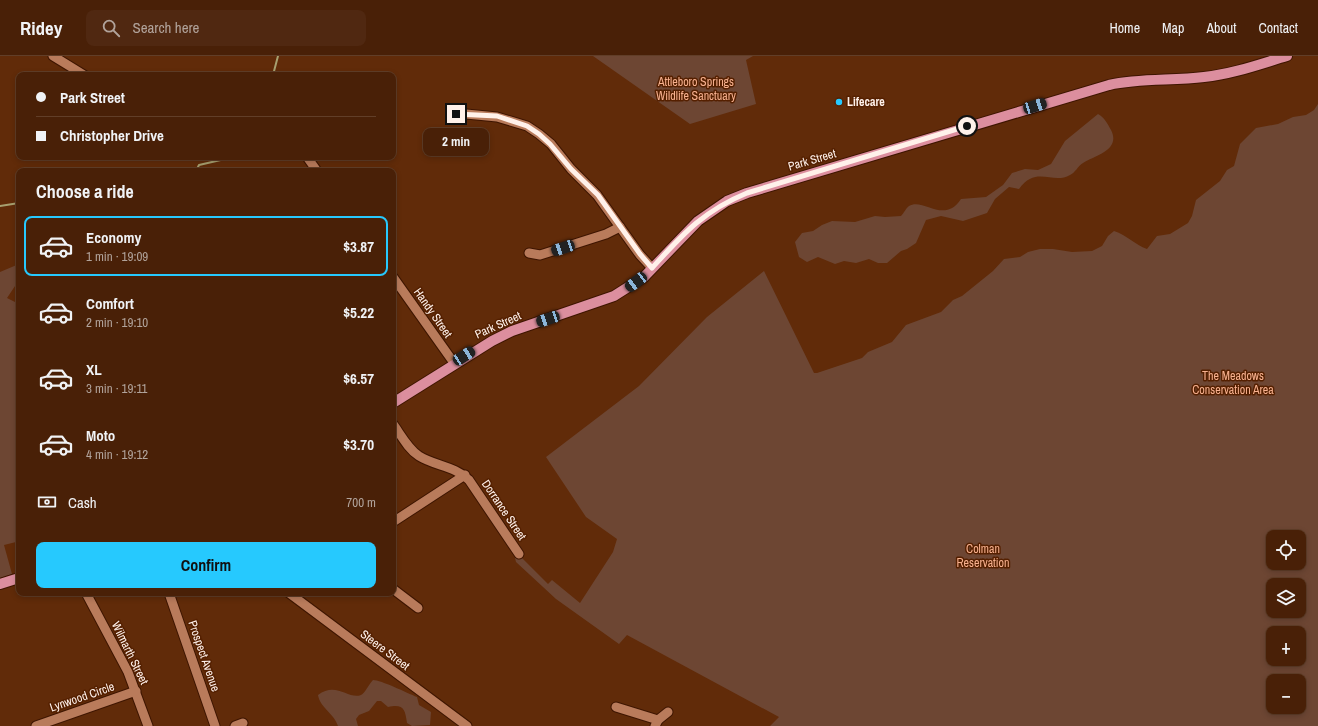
<!DOCTYPE html>
<html lang="en">
<head>
<meta charset="utf-8">
<style>
	:root { --surface:#492007; --page:#502811; --text:#f1f3f6; --muted:#b1a39b; --line:#613e28; --accent:#26c9fe }
	body { margin:0; font-family:"Archivo Narrow",sans-serif; background:var(--page); color:var(--text); height:100vh; display:flex; flex-direction:column; font-size:15px; white-space:nowrap }
	* { box-sizing:border-box; margin:0 }
	p { font-size:13px; color:var(--muted) }
	.icon { flex:none; width:22px; height:22px; fill:none; stroke:currentColor; stroke-width:2; stroke-linecap:round; stroke-linejoin:round }
	.map { position:relative; flex:1; overflow:hidden }
	.side { position:absolute; left:16px; top:112px; width:380px; height:428px; display:flex; flex-direction:column; background:var(--surface); border-radius:8px; box-shadow:0 2px 6px #0003,0 0 0 1px var(--line) }
	.side>* { flex:none }
	.banner { position:absolute; left:16px; top:16px; width:380px; height:88px; border-radius:8px; box-shadow:0 2px 6px #0003,0 0 0 1px var(--line); display:grid; align-content:center; height:88px; padding:0 20px; background:var(--surface) }
	.controls { position:absolute; left:1266px; top:474px; display:grid; gap:8px }
	.controls a { display:grid; place-items:center; width:40px; height:40px; border-radius:8px; background:var(--surface); box-shadow:0 2px 6px #0003,0 0 0 1px var(--line); font-size:20px }
	.end { position:absolute; width:18px; height:18px; margin:-9px; border:5px solid #fff1ea; background:#111; box-shadow:0 0 0 2px #111 }
	.from { border-radius:50% }
	.bubble { position:absolute; height:28px; border-radius:8px; background:var(--surface); box-shadow:0 2px 6px #0003,0 0 0 1px var(--line); font-size:13px; font-weight:700; line-height:28px; text-align:center }
	.car { position:absolute; width:12px; height:24px; margin:-12px -6px; border-radius:5px; box-shadow:0 0 3px 1px #0007; background:linear-gradient(#222 24%,#8ab4d8 0 40%,#222 0 76%,#8ab4d8 0 86%,#222 0) }
	.banner b { display:flex; align-items:center; gap:14px; height:38px; font-size:15px }
	.banner b+b { border-top:1px solid var(--line) }
	.banner i { width:10px; height:10px; background:var(--text) }
	ul { padding:0; list-style:none }
	li { display:flex; align-items:center; gap:12px; height:60px; margin:0 8px 6px; padding:0 12px; border:2px solid transparent; border-radius:8px }
	li div { flex:1 }
	li b { display:block; font-size:15px }
	li em { font-style:normal; font-weight:700 }
	li.current { border-color:var(--accent) }
	li>.icon { width:36px; height:36px; stroke-width:1.5 }
	h2 { padding:0 20px; font-size:18px; line-height:48px }
	.pay { display:flex; align-items:center; gap:10px; height:44px; padding:0 20px; font-size:15px }
	.pay p { margin-inline-start:auto }
	.action { display:flex; gap:8px; margin-top:auto; padding:8px 20px }
	.action a { flex:1; height:46px; border-radius:8px; background:var(--accent); color:#111; font-size:16px; font-weight:700; line-height:46px; text-align:center }
	header { display:flex; align-items:center; gap:24px; box-sizing:border-box; height:56px; padding:0 20px; background:var(--surface); border-bottom:1px solid var(--line) }
	header strong { font-size:19px }
	nav { display:flex; gap:22px; margin-inline-start:auto; font-size:14px }
	.search { width:280px; height:36px; background:var(--page); display:flex; align-items:center; gap:10px; box-sizing:border-box; padding:0 14px; border-radius:8px; color:var(--muted); font-size:15px }
	.map>svg:first-child { display:block }
</style>
</head>
<body>
<header>
<strong>Ridey</strong>
<div class="search"><svg class="icon" aria-label="search" viewBox="0 0 24 24"><circle cx="10" cy="10" r="6"/><path d="M15 15l6 6"/></svg>Search here</div>
<nav><a>Home</a><a>Map</a><a>About</a><a>Contact</a></nav>
</header>
<div class="map">
<svg width="1318" height="670" viewBox="0 0 1318 670">
	<rect width="100%" height="100%" fill="#612b09"/>
	<g fill="#6d4633" fill-rule="evenodd">
		<polygon points="593,0 753,0 746,4 756,48 690,68"/>
		<path d="M1318 48V670H770L779 661 627 579 619 588 556 543 516 506 515 502 520 500 548 528 552 524 580 547 613 496 617 483 586 461 546 401 639 330 707 261 764 215 814 317H817L862 302 868 296 892 286 906 269 941 256 953 244 962 240 993 215 1004 203 1020 201 1028 196 1040 193H1053L1072 196 1092 195 1102 190 1108 180 1114 175C1127 179 1135 189 1147 193L1157 180 1170 178 1188 167 1192 160 1196 144 1220 125 1227 114 1234 110 1240 88 1256 72 1278 68 1293 61 1306 59 1314 54ZM1273 481H1299V507H1273ZM1273 529H1299V555H1273ZM1273 577H1299V603H1273ZM1273 625H1299V651H1273Z"/>
		<path d="M1098 58C1105 62 1107 67 1111 74 1121 94 1096 99 1083 107 1078 110 1075 117 1070 119 1053 129 1036 109 1019 133L1009 131 995 143 987 157 963 165 941 160 926 164 916 187 907 193 901 195 887 207H878L869 203 856 207 844 205 835 208 818 201 807 206 799 201 795 186 802 177 813 175 822 169 832 165 855 166 875 160 885 161 901 160C904 157 906 152 909 150 923 141 944 169 961 143L986 141 1003 129 1012 117 1025 113 1038 114 1051 108 1065 85Z"/>
		<polygon points="19,208 19,224 7,242 19,248 19,478 15,479 16,486 4,489 12,518 0,522 0,216"/>
		<path d="M373 624C381 624 407 637 417 641L419 649 431 656 430 669 412 670 407 667C405 652 403 648 388 651L381 645H377L369 655 359 659 356 663 358 670H338C334 657 320 652 318 639 336 625 349 644 361 639 365 637 369 628 373 624Z"/>
	</g>
	<g fill="none" stroke-linecap="round" stroke-linejoin="round">
		<g stroke="#a7a070" stroke-width="2">
			<polyline points="273,19 278,0"/>
			<polyline points="196,115 199,109 225,103 225,101"/>
			<polyline points="0,150 19,147"/>
		</g>
		<g stroke="#3e1500" stroke-width="11">
			<g id="minor">
				<polyline points="53,0 84,19"/>
				<polyline points="456,57 497,61 527,70 539,78 551,88 571,113 597,139 640,199 652,212"/>
				<polyline points="307,101 317,115"/>
				<polyline points="529,197 540,199 606,178 620,171"/>
				<polyline points="393,221 454,307"/>
				<path d="M393 368C401 379 408 393 419 400 435 410 455 410 469 424L519 498"/>
				<polyline points="393,466 465,419"/>
				<polyline points="393,533 418,552"/>
				<polyline points="86,537 128,616 148,670"/>
				<polyline points="169,537 215,670"/>
				<polyline points="289,537 467,670"/>
				<polyline points="616,651 658,664"/>
				<polyline points="36,670 136,635"/>
				<polyline points="235,670 243,667"/>
				<polyline points="655,670 658,664 668,656"/>
			</g>
		</g>
		<g stroke="#3e1500" stroke-width="12">
			<g id="major">
				<path d="M393 347 492 285 512 275 614 240 644 221 698 165 727 145 747 137 1109 29C1140 22 1172 25 1204 21 1233 18 1260 8 1287 0"/>
				<polyline points="0,528 19,522"/>
			</g>
		</g>
		<use href="#minor" stroke="#b97b5b" stroke-width="9"/>
		<use href="#major" stroke="#dc8e9e" stroke-width="10"/>
	</g>
	<g fill="none" stroke-linecap="round" stroke-linejoin="round">
		<path stroke="#fff1ea" stroke-width="5" d="M456 58 497 60 527 70 539 78 550 88 571 113 598 139 640 198 652 212C683 178 703 155 747 137L967 70"/>
	</g>
	<circle fill="#26c9fe" stroke="#552000" stroke-width="1.5" cx="839" cy="46" r="4"/>
	<g text-anchor="middle" stroke-width="3" stroke-linejoin="round" paint-order="stroke">
		<g font-size="12" fill="#f8b18f" stroke="#552000">
			<text x="696" y="30">Attleboro Springs<tspan x="696" dy="14">Wildlife Sanctuary</tspan></text>
			<text x="1233" y="324">The Meadows<tspan x="1233" dy="14">Conservation Area</tspan></text>
			<text x="983" y="497">Colman<tspan x="983" dy="14">Reservation</tspan></text>
		</g>
		<g font-size="12" font-weight="bold" fill="#fff1ea" stroke="#552000" text-anchor="start">
			<text x="847" y="50">Lifecare</text>
		</g>
		<g font-size="12" fill="#fff1ea" stroke="#552000">
			<text transform="translate(812 104) rotate(-16)" y="4">Park Street</text>
			<text transform="translate(433 257) rotate(55)" y="4">Handy Street</text>
			<text transform="translate(498 269) rotate(-24)" y="4">Park Street</text>
			<text transform="translate(504 454) rotate(56)" y="4">Dorrance Street</text>
			<text transform="translate(385 594) rotate(37)" y="4">Steere Street</text>
			<text transform="translate(130 597) rotate(64)" y="4">Wilmarth Street</text>
			<text transform="translate(204 600) rotate(71)" y="4">Prospect Avenue</text>
			<text transform="translate(82 641) rotate(-19)" y="4">Lynwood Circle</text>
		</g>
	</g>
</svg>
<div class="controls">
<a><svg class="icon" aria-label="locate" viewBox="0 0 24 24"><circle cx="12" cy="12" r="6"/><path d="M12 2v4M12 18v4M2 12h4M18 12h4"/></svg></a>
<a><svg class="icon" aria-label="layers" viewBox="0 0 24 24"><path d="M12 4l9 5-9 5-9-5zM3 14l9 5 9-5"/></svg></a>
<a>+</a>
<a>−</a>
</div>
<i class="end from" style="left:967px;top:70px"></i>
<i class="end" style="left:456px;top:58px"></i>
<div class="bubble" style="left:423px;top:72px;width:66px">2 min</div>
<i class="car" style="left:1035px;top:50px;rotate:73deg"></i>
<i class="car" style="left:563px;top:192px;rotate:252deg"></i>
<i class="car" style="left:636px;top:226px;rotate:233deg"></i>
<i class="car" style="left:548px;top:263px;rotate:252deg"></i>
<i class="car" style="left:464px;top:300px;rotate:57deg"></i>
<div class="banner">
<b><i class="from"></i>Park Street</b>
<b><i></i>Christopher Drive</b>
</div>
<section class="side">
<h2>Choose a ride</h2>
<ul>
<li class="current"><svg class="icon" aria-label="car" viewBox="0 0 24 24"><path d="M5 17H2v-5l4-1 3-4h7l3 4 3 1v5h-3M9 17h6M6 11h13"/><circle cx="7" cy="17" r="2"/><circle cx="17" cy="17" r="2"/></svg><div><b>Economy</b><p>1 min · 19:09</p></div><em>$3.87</em></li>
<li><svg class="icon" aria-label="car" viewBox="0 0 24 24"><path d="M5 17H2v-5l4-1 3-4h7l3 4 3 1v5h-3M9 17h6M6 11h13"/><circle cx="7" cy="17" r="2"/><circle cx="17" cy="17" r="2"/></svg><div><b>Comfort</b><p>2 min · 19:10</p></div><em>$5.22</em></li>
<li><svg class="icon" aria-label="car" viewBox="0 0 24 24"><path d="M5 17H2v-5l4-1 3-4h7l3 4 3 1v5h-3M9 17h6M6 11h13"/><circle cx="7" cy="17" r="2"/><circle cx="17" cy="17" r="2"/></svg><div><b>XL</b><p>3 min · 19:11</p></div><em>$6.57</em></li>
<li><svg class="icon" aria-label="car" viewBox="0 0 24 24"><path d="M5 17H2v-5l4-1 3-4h7l3 4 3 1v5h-3M9 17h6M6 11h13"/><circle cx="7" cy="17" r="2"/><circle cx="17" cy="17" r="2"/></svg><div><b>Moto</b><p>4 min · 19:12</p></div><em>$3.70</em></li>
</ul>
<div class="pay"><svg class="icon" aria-label="cash" viewBox="0 0 24 24"><path d="M3 7h18v10H3z"/><circle cx="12" cy="12" r="2"/></svg>Cash<p>700 m</p></div>
<div class="action"><a>Confirm</a></div>
</section>
</div>
</body>
</html>
